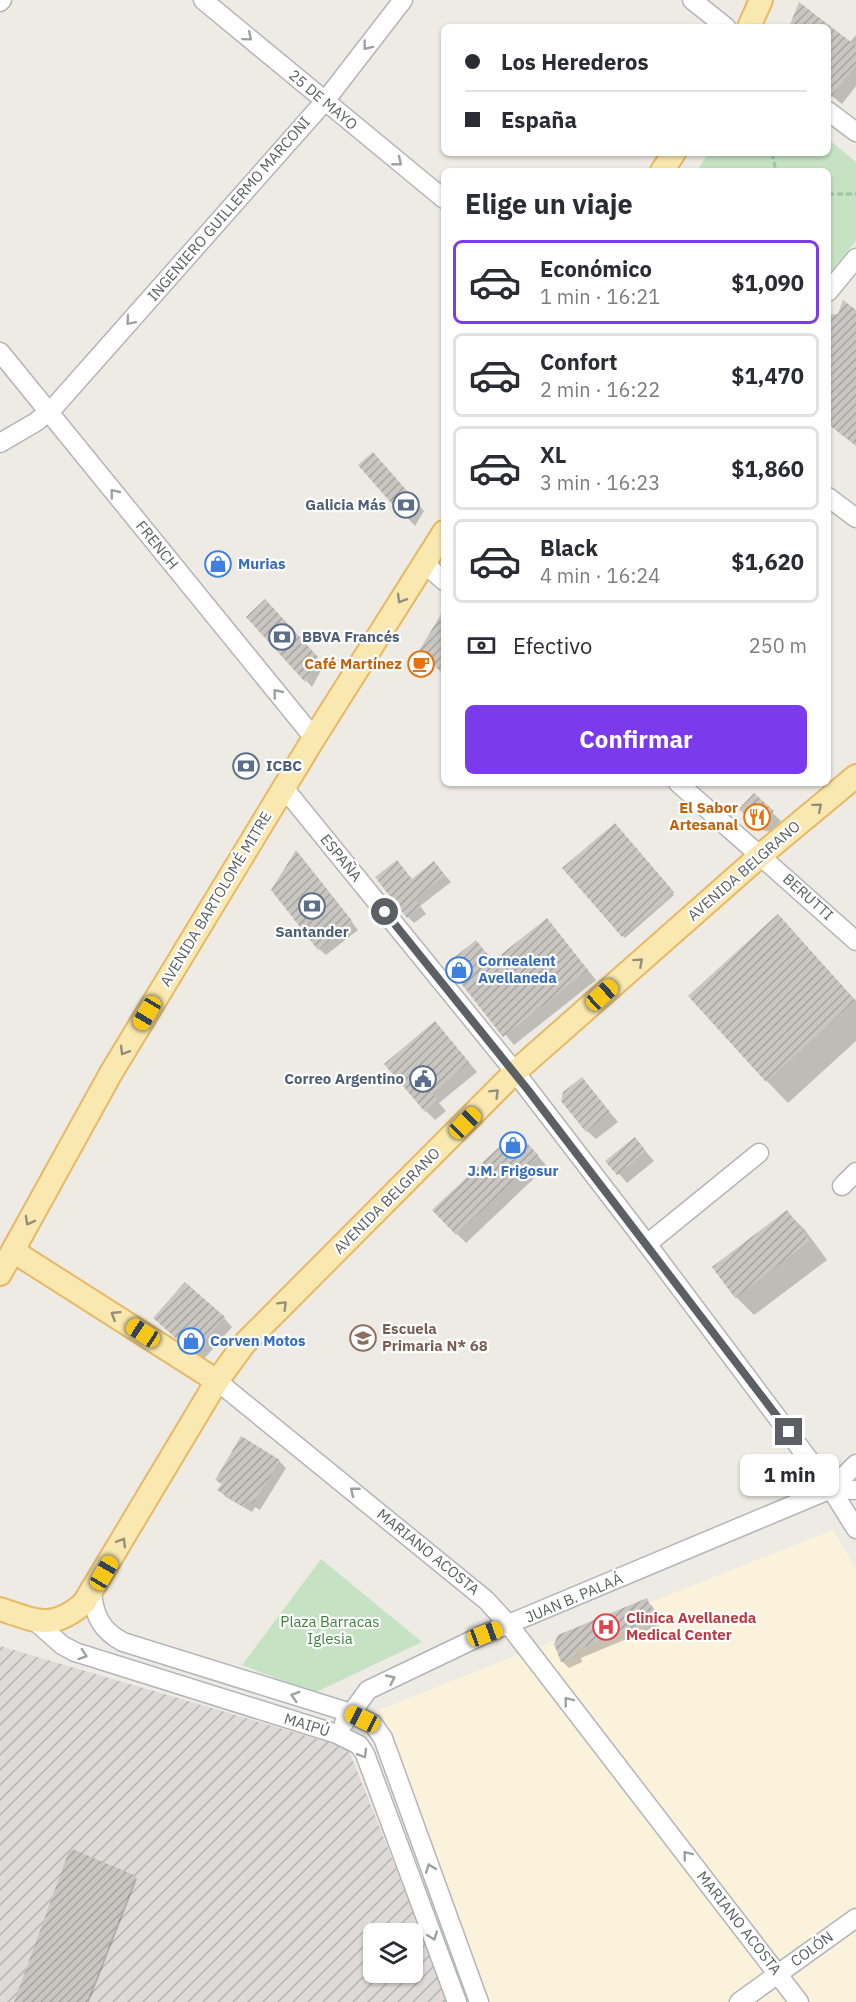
<!DOCTYPE html>
<html lang="es">
<head>
<meta charset="utf-8">
<style>
	:root { --surface:#fff; --page:#f7f7f7; --text:#2b2b33; --muted:#7c7c81; --line:#e1e1e2; --accent:#7c3aed }
	body { margin:0; font-family:"IBM Plex Sans",sans-serif; background:var(--page); color:var(--text); height:100vh; display:flex; flex-direction:column; font-size:22px; white-space:nowrap }
	* { box-sizing:border-box; margin:0 }
	p { font-size:20px; color:var(--muted) }
	.icon { flex:none; width:33px; height:33px; fill:none; stroke:currentColor; stroke-width:2; stroke-linecap:round; stroke-linejoin:round }
	.map { position:relative; flex:1; overflow:hidden }
	.panel { position:absolute; left:441px; top:168px; width:390px; height:618px; display:flex; flex-direction:column; background:var(--surface); border-radius:9px; box-shadow:0 2px 4px #0004 }
	.panel>* { flex:none }
	.hud { position:absolute; left:441px; top:24px; width:390px; height:132px; border-radius:9px; box-shadow:0 2px 4px #0004; display:grid; align-content:center; height:132px; padding:0 24px; background:var(--surface) }
	.buttons { position:absolute; left:363px; top:1923px; display:grid; gap:12px }
	.buttons a { display:grid; place-items:center; width:60px; height:60px; border-radius:9px; background:var(--surface); box-shadow:0 2px 4px #0004; font-size:30px }
	.end { position:absolute; width:27px; height:27px; margin:-14px; border:8px solid #5c6064; background:#fff; box-shadow:0 0 0 3px #fff }
	.from { border-radius:50% }
	.bubble { position:absolute; height:42px; border-radius:9px; background:var(--surface); box-shadow:0 2px 4px #0004; font-size:20px; font-weight:800; line-height:42px; text-align:center }
	.car { position:absolute; width:18px; height:36px; margin:-18px -9px; border-radius:8px; box-shadow:0 0 4px 2px #0007; background:linear-gradient(#f5c518 24%,#345 0 40%,#f5c518 0 76%,#345 0 86%,#f5c518 0) }
	.hud b { display:flex; align-items:center; gap:21px; height:57px; font-size:22px }
	.hud b+b { border-top:2px solid var(--line) }
	.hud i { width:15px; height:15px; background:var(--text) }
	ul { padding:0; list-style:none }
	li { display:flex; align-items:center; gap:18px; height:84px; margin:0 12px 9px; padding:0 12px; border:3px solid var(--line); border-radius:9px }
	li div { flex:1 }
	li b { display:block; font-size:22px }
	li em { font-style:normal; font-weight:800 }
	li.on { border-color:var(--accent) }
	li>.icon { width:54px; height:54px; stroke-width:1.5 }
	h2 { padding:0 24px; font-size:27px; line-height:72px }
	.pay { display:flex; align-items:center; gap:15px; height:66px; padding:0 24px; font-size:22px }
	.pay p { margin-inline-start:auto }
	.cta { display:flex; gap:12px; margin-top:auto; padding:12px 24px }
	.cta a { flex:1; height:69px; border-radius:9px; background:var(--accent); color:#fff; font-size:24px; font-weight:800; line-height:69px; text-align:center }
	.map>svg:first-child { display:block }
</style>
</head>
<body>
<div class="map">
<svg width="856" height="2002" viewBox="0 0 856 2002">
	<defs>
		<pattern id="industrial-furrows" width="10" height="10" patternUnits="userSpaceOnUse" patternTransform="scale(1.5)"><rect width="10" height="10" fill="#dddad7"/><path d="M-1 1l2-2M0 10L10 0M9 11l2-2" fill="none" stroke="#b6b4b2"/></pattern>
		<pattern id="building-hatch" width="6" height="6" patternUnits="userSpaceOnUse" patternTransform="scale(1.5)"><rect width="6" height="6" fill="#c9c6c2"/><path d="M-1 1l2-2M0 6l6-6M5 7l2-2" fill="none" stroke="#a6a4a1"/></pattern>
	</defs>
	<rect width="100%" height="100%" fill="#eeebe5"/>
	<polygon fill="#fbf2dc" points="833,1530 856,1569 856,2002 481,2002 374,1712"/>
	<path fill="url(#industrial-furrows)" fill-rule="evenodd" d="M0 1646 348 1748 449 2002H0ZM374 1934H412V1972H374Z"/>
	<g fill="#c5e3c3">
		<polygon points="828,139 856,162 856,241 828,275 828,171 697,171 708,153 828,153"/>
		<polygon points="321,1559 422,1642 314,1693 242,1665"/>
	</g>
	<g fill="#0003">
		<polygon points="800,5 849,43 856,35 856,86 842,104 828,93 828,27 791,27"/>
		<polygon points="382,463 424,511 415,526 360,466"/>
		<polygon points="272,608 324,665 312,687 248,617"/>
		<polygon points="754,795 781,821 771,832 762,830 741,809"/>
		<polygon points="614,825 674,895 625,938 564,868"/>
		<polygon points="302,859 358,930 326,955 319,949"/>
		<polygon points="434,863 451,882 420,906 426,914 414,923 408,917 412,880"/>
		<polygon points="778,916 856,1001 856,1041 788,1103 767,1081"/>
		<polygon points="547,920 596,980 514,1045 448,964 494,962"/>
		<polygon points="443,1032 477,1072 439,1103 446,1111 435,1120 426,1111"/>
		<polygon points="581,1079 618,1122 596,1139 587,1131"/>
		<polygon points="635,1139 654,1161 627,1183 608,1161"/>
		<polygon points="525,1142 547,1166 466,1243 457,1234"/>
		<polygon points="787,1212 805,1230 827,1260 754,1315 736,1297"/>
		<polygon points="224,1318 232,1327 204,1359 189,1349 164,1327"/>
		<polygon points="279,1461 286,1468 260,1510 255,1507 252,1512 226,1497 219,1490 222,1485 217,1479"/>
		<polygon points="646,1600 653,1607 660,1625 581,1658 582,1662 569,1668 562,1661 555,1644"/>
		<polygon points="71,1850 137,1879 89,2002 19,2002"/>
	</g>
	<g fill="url(#building-hatch)">
		<polygon points="799,2 856,46 856,65 829,100 828,27 789,27"/>
		<polygon points="843,300 856,310 856,446 828,424 828,315 838,314"/>
		<polygon points="373,452 416,501 405,519 358,465"/>
		<polygon points="265,599 318,657 305,682 246,617"/>
		<polygon points="444,609 444,675 419,651"/>
		<polygon points="754,793 774,811 761,824 751,821 739,809"/>
		<polygon points="615,823 674,892 622,937 562,868"/>
		<polygon points="296,850 353,922 318,950 271,890"/>
		<polygon points="397,860 412,879 434,861 445,875 415,899 421,906 407,918 375,877"/>
		<polygon points="778,914 855,1000 766,1082 688,996"/>
		<polygon points="547,918 588,970 503,1037 446,964 476,940 493,961"/>
		<polygon points="435,1021 469,1062 432,1094 438,1101 425,1112 384,1064"/>
		<polygon points="582,1077 610,1112 586,1132 561,1101 563,1092"/>
		<polygon points="516,1131 539,1156 456,1235 432,1210"/>
		<polygon points="635,1137 646,1151 617,1175 605,1161"/>
		<polygon points="787,1210 810,1241 735,1298 712,1267"/>
		<polygon points="185,1282 225,1317 195,1351 178,1340 153,1318"/>
		<polygon points="241,1436 280,1460 253,1504 248,1501 244,1507 217,1490 222,1484 215,1480"/>
		<polygon points="647,1598 655,1618 575,1651 577,1656 561,1662 554,1644 558,1635"/>
		<polygon points="70,1848 136,1876 87,2002 14,2002"/>
	</g>
	<g fill="none" stroke-linecap="round" stroke-linejoin="round">
		<g stroke="#b2b5b9" stroke-width="21">
			<g id="minor">
				<polyline points="203,0 444,199"/>
				<polyline points="692,0 726,27"/>
				<polyline points="0,2 2,0"/>
				<polyline points="828,111 856,132"/>
				<polyline points="828,292 856,258"/>
				<polyline points="0,352 314,738"/>
				<polyline points="0,443 36,422 56,405 325,101 403,0"/>
				<polyline points="828,497 856,518"/>
				<polyline points="424,563 444,581"/>
				<polyline points="678,783 856,941"/>
				<polyline points="284,788 515,1072 647,1244 831,1489 856,1529"/>
				<polyline points="842,1186 856,1172"/>
				<polyline points="647,1244 759,1153"/>
				<polyline points="217,1381 486,1600 509,1625 799,2002"/>
				<polyline points="831,1489 856,1490"/>
				<path d="M92 1592C94 1616 102 1631 123 1642L351 1713 373 1724 383 1738 479 2002"/>
				<polyline points="36,1622 62,1645 75,1652 337,1734 359,1745 365,1754 457,2002"/>
				<polyline points="344,1723 368,1690 485,1634 831,1489 856,1464"/>
				<polyline points="739,2002 856,1918"/>
			</g>
		</g>
		<g stroke="#e7b965" stroke-width="26">
			<g id="major">
				<polyline points="749,27 761,0"/>
				<polyline points="662,171 674,153"/>
				<polyline points="13,1251 217,1381"/>
				<polyline points="0,1274 111,1073 314,738 444,532"/>
				<path d="M0 1609C36 1621 52 1631 84 1603L217 1381 244 1344 515 1072 761 855 856 776"/>
			</g>
		</g>
		<g stroke="#9cc4a5" stroke-width="3" stroke-dasharray="6 3" stroke-linecap="butt">
			<polyline points="772,153 776,171"/>
			<polyline points="828,194 856,194"/>
		</g>
		<use href="#minor" stroke="#fff" stroke-width="18"/>
		<use href="#major" stroke="#f9e8af" stroke-width="22"/>
	</g>
	<defs><path id="oneway-chevron" d="M-2-3.5L2.5 0L-2 3.5" fill="none" stroke-width="1.6" stroke-linecap="round" stroke-linejoin="round" transform="scale(1.5)"/></defs>
	<g stroke="#9da0a2">
		<use href="#oneway-chevron" transform="translate(248 37) rotate(40)"/>
		<use href="#oneway-chevron" transform="translate(367 46) rotate(128)"/>
		<use href="#oneway-chevron" transform="translate(398 162) rotate(39)"/>
		<use href="#oneway-chevron" transform="translate(130 321) rotate(131)"/>
		<use href="#oneway-chevron" transform="translate(114 493) rotate(-129)"/>
		<use href="#oneway-chevron" transform="translate(277 693) rotate(-129)"/>
		<use href="#oneway-chevron" transform="translate(354 1491) rotate(-141)"/>
		<use href="#oneway-chevron" transform="translate(83 1655) rotate(18)"/>
		<use href="#oneway-chevron" transform="translate(391 1679) rotate(-25)"/>
		<use href="#oneway-chevron" transform="translate(295 1696) rotate(-163)"/>
		<use href="#oneway-chevron" transform="translate(568 1701) rotate(-128)"/>
		<use href="#oneway-chevron" transform="translate(363 1754) rotate(60)"/>
		<use href="#oneway-chevron" transform="translate(687 1855) rotate(-128)"/>
		<use href="#oneway-chevron" transform="translate(430 1868) rotate(-110)"/>
		<use href="#oneway-chevron" transform="translate(433 1936) rotate(70)"/>
	</g>
	<g stroke="#93907e">
		<use href="#oneway-chevron" transform="translate(401 599) rotate(121)"/>
		<use href="#oneway-chevron" transform="translate(818 807) rotate(-40)"/>
		<use href="#oneway-chevron" transform="translate(639 962) rotate(-42)"/>
		<use href="#oneway-chevron" transform="translate(124 1051) rotate(121)"/>
		<use href="#oneway-chevron" transform="translate(495 1093) rotate(-45)"/>
		<use href="#oneway-chevron" transform="translate(29 1221) rotate(119)"/>
		<use href="#oneway-chevron" transform="translate(283 1305) rotate(-45)"/>
		<use href="#oneway-chevron" transform="translate(115 1315) rotate(-148)"/>
		<use href="#oneway-chevron" transform="translate(122 1542) rotate(-59)"/>
	</g>
	<g fill="none" stroke-linecap="round" stroke-linejoin="round">
		<polyline stroke="#5c6064" stroke-width="8" points="385,912 528,1090 789,1432"/>
	</g>
	<defs>
		<g id="bank-ring" transform="scale(1.35)"><circle r="9.5" fill="#fff" stroke="#5c6f8a" stroke-width="1.5"/><path d="M-6-4H6V4H-6ZM0-2.3a2.3 2.3 0 1 0 0 4.6a2.3 2.3 0 1 0 0-4.6Z" fill="#5c6f8a"/></g>
		<g id="shop-ring" transform="scale(1.35)"><circle r="9.5" fill="#fff" stroke="#3f7fe0" stroke-width="1.5"/><path d="M-5-2.5h2.3a2.7 3.5 0 0 1 5.4 0H5L5.5 6h-11ZM-1.5-2.5h3a1.5 2.3 0 0 0-3 0Z" fill="#3f7fe0"/></g>
		<g id="cafe-ring" transform="scale(1.35)"><circle r="9.5" fill="#fff" stroke="#e8710a" stroke-width="1.5"/><path d="M-5.5-4.5H6V0H3Q3 3.5 0 3.5H-2.5Q-5.5 3.5-5.5 0ZM3-3.2v2h1.7v-2ZM-6 4.5H4V6H-6Z" fill="#e8710a"/></g>
		<g id="restaurant-ring" transform="scale(1.35)"><circle r="9.5" fill="#fff" stroke="#e8710a" stroke-width="1.5"/><path d="M-5-6h1v4h1v-4h1v4h1v-4h1v5L-1.5 .5V6h-2V.5L-5-1ZM5-6V6H3V1.5H1.5Q1.5-4 5-6Z" fill="#e8710a"/></g>
		<g id="civic-ring" transform="scale(1.35)"><circle r="9.5" fill="#fff" stroke="#5c6f8a" stroke-width="1.5"/><path d="M-.6-6.5H3V-4.5H.6V-3L4-1V1h2V6H-6V1h2V-1L-.6-3ZM-1.2 2.5V6h2.4V2.5Z" fill="#5c6f8a"/></g>
		<g id="school-ring" transform="scale(1.35)"><circle r="9.5" fill="#fff" stroke="#8d6e63" stroke-width="1.5"/><path d="M0-5L7-2L0 1L-7-2ZM-4 1L0 2.5L4 1V4Q0 6-4 4Z" fill="#8d6e63"/></g>
		<g id="hospital-ring" transform="scale(1.35)"><circle r="9.5" fill="#fff" stroke="#e0444e" stroke-width="1.5"/><path d="M-5-5h3v3.5h4V-5h3V5h-3V1.5h-4V5h-3Z" fill="#e0444e"/></g>
	</defs>
	<g fill-rule="evenodd">
		<use href="#bank-ring" x="406" y="505"/>
		<use href="#shop-ring" x="218" y="564"/>
		<use href="#bank-ring" x="282" y="637"/>
		<use href="#cafe-ring" x="421" y="664"/>
		<use href="#bank-ring" x="246" y="766"/>
		<use href="#restaurant-ring" x="757" y="817"/>
		<use href="#bank-ring" x="312" y="906"/>
		<use href="#shop-ring" x="459" y="970"/>
		<use href="#civic-ring" x="423" y="1079"/>
		<use href="#shop-ring" x="513" y="1145"/>
		<use href="#school-ring" x="363" y="1338"/>
		<use href="#shop-ring" x="191" y="1341"/>
		<use href="#hospital-ring" x="606" y="1627"/>
	</g>
	<g text-anchor="middle" stroke-width="4.5" stroke-linejoin="round" paint-order="stroke">
		<g font-size="15" fill="#5c6064" stroke="#fff">
			<text transform="translate(323 100) rotate(40)" y="5">25 DE MAYO</text>
			<text transform="translate(229 209) rotate(-49)" y="5">INGENIERO GUILLERMO MARCONI</text>
			<text transform="translate(157 545) rotate(51)" y="5">FRENCH</text>
			<text transform="translate(341 858) rotate(51)" y="5">ESPAÑA</text>
			<text transform="translate(744 871) rotate(-41)" y="5">AVENIDA BELGRANO</text>
			<text transform="translate(808 897) rotate(42)" y="5">BERUTTI</text>
			<text transform="translate(216 899) rotate(-59)" y="5">AVENIDA BARTOLOMÉ MITRE</text>
			<text transform="translate(387 1201) rotate(-45)" y="5">AVENIDA BELGRANO</text>
			<text transform="translate(428 1552) rotate(39)" y="5">MARIANO ACOSTA</text>
			<text transform="translate(574 1598) rotate(-23)" y="5">JUAN B. PALAÁ</text>
			<text transform="translate(307 1725) rotate(17)" y="5">MAIPÚ</text>
			<text transform="translate(739 1923) rotate(52)" y="5">MARIANO ACOSTA</text>
			<text transform="translate(812 1949) rotate(-36)" y="5">COLÓN</text>
		</g>
		<g font-size="15" font-weight="bold" fill="#4e5e75" stroke="#fff" text-anchor="end">
			<text x="386" y="510">Galicia Más</text>
			<text x="302" y="642" text-anchor="start">BBVA Francés</text>
			<text x="266" y="771" text-anchor="start">ICBC</text>
			<text x="312" y="937" text-anchor="middle">Santander</text>
			<text x="404" y="1084">Correo Argentino</text>
		</g>
		<g font-size="15" font-weight="bold" fill="#366cbe" stroke="#fff" text-anchor="start">
			<text x="238" y="569">Murias</text>
			<text x="478" y="966">Cornealent<tspan x="478" dy="17">Avellaneda</tspan></text>
			<text x="513" y="1176" text-anchor="middle">J.M. Frigosur</text>
			<text x="210" y="1346">Corven Motos</text>
		</g>
		<g font-size="15" font-weight="bold" fill="#c56008" stroke="#fff" text-anchor="end">
			<text x="402" y="669">Café Martínez</text>
			<text x="738" y="813">El Sabor<tspan x="738" dy="17">Artesanal</tspan></text>
		</g>
		<g font-size="15" font-weight="bold" fill="#785e54" stroke="#fff" text-anchor="start">
			<text x="382" y="1334">Escuela<tspan x="382" dy="17">Primaria N* 68</tspan></text>
		</g>
		<g font-size="15" font-weight="bold" fill="#be3a42" stroke="#fff" text-anchor="start">
			<text x="626" y="1623">Clinica Avellaneda<tspan x="626" dy="17">Medical Center</tspan></text>
		</g>
		<g font-size="15" fill="#3e833c" stroke="#fff">
			<text x="330" y="1627">Plaza Barracas<tspan x="330" dy="17">Iglesia</tspan></text>
		</g>
	</g>
</svg>
<div class="buttons">
<a><svg class="icon" aria-label="layers" viewBox="0 0 24 24"><path d="M12 4l9 5-9 5-9-5zM3 14l9 5 9-5"/></svg></a>
</div>
<i class="end from" style="left:385px;top:912px"></i>
<i class="end" style="left:789px;top:1432px"></i>
<div class="bubble" style="left:740px;top:1454px;width:99px">1 min</div>
<i class="car" style="left:602px;top:995px;rotate:48deg"></i>
<i class="car" style="left:147px;top:1013px;rotate:211deg"></i>
<i class="car" style="left:465px;top:1123px;rotate:45deg"></i>
<i class="car" style="left:143px;top:1333px;rotate:303deg"></i>
<i class="car" style="left:104px;top:1573px;rotate:30deg"></i>
<i class="car" style="left:485px;top:1634px;rotate:70deg"></i>
<i class="car" style="left:362px;top:1719px;rotate:296deg"></i>
<div class="hud">
<b><i class="from"></i>Los Herederos</b>
<b><i></i>España</b>
</div>
<section class="panel">
<h2>Elige un viaje</h2>
<ul>
<li class="on"><svg class="icon" aria-label="car" viewBox="0 0 24 24"><path d="M5 17H2v-5l4-1 3-4h7l3 4 3 1v5h-3M9 17h6M6 11h13"/><circle cx="7" cy="17" r="2"/><circle cx="17" cy="17" r="2"/></svg><div><b>Económico</b><p>1 min · 16:21</p></div><em>$1,090</em></li>
<li><svg class="icon" aria-label="car" viewBox="0 0 24 24"><path d="M5 17H2v-5l4-1 3-4h7l3 4 3 1v5h-3M9 17h6M6 11h13"/><circle cx="7" cy="17" r="2"/><circle cx="17" cy="17" r="2"/></svg><div><b>Confort</b><p>2 min · 16:22</p></div><em>$1,470</em></li>
<li><svg class="icon" aria-label="car" viewBox="0 0 24 24"><path d="M5 17H2v-5l4-1 3-4h7l3 4 3 1v5h-3M9 17h6M6 11h13"/><circle cx="7" cy="17" r="2"/><circle cx="17" cy="17" r="2"/></svg><div><b>XL</b><p>3 min · 16:23</p></div><em>$1,860</em></li>
<li><svg class="icon" aria-label="car" viewBox="0 0 24 24"><path d="M5 17H2v-5l4-1 3-4h7l3 4 3 1v5h-3M9 17h6M6 11h13"/><circle cx="7" cy="17" r="2"/><circle cx="17" cy="17" r="2"/></svg><div><b>Black</b><p>4 min · 16:24</p></div><em>$1,620</em></li>
</ul>
<div class="pay"><svg class="icon" aria-label="cash" viewBox="0 0 24 24"><path d="M3 7h18v10H3z"/><circle cx="12" cy="12" r="2"/></svg>Efectivo<p>250 m</p></div>
<div class="cta"><a>Confirmar</a></div>
</section>
</div>
</body>
</html>
